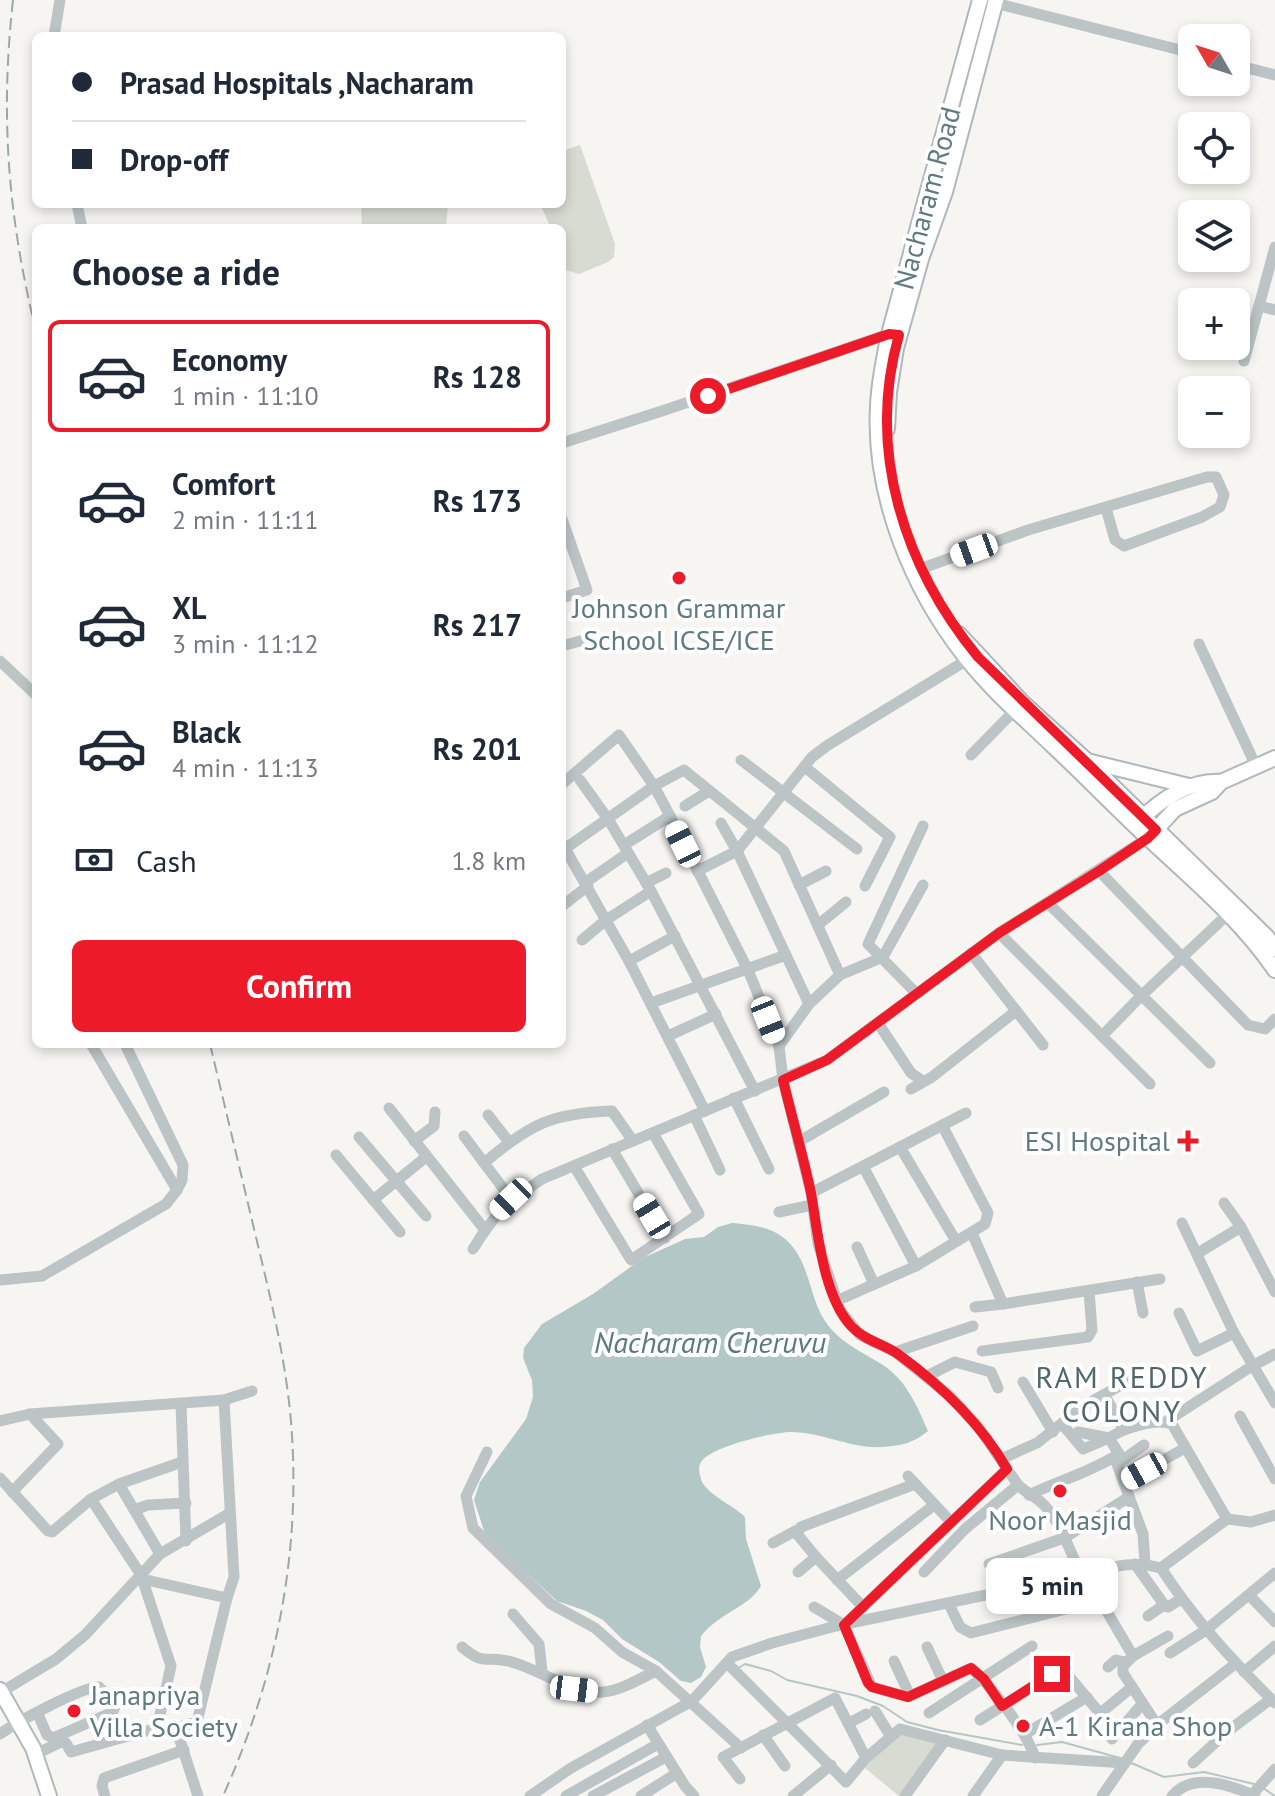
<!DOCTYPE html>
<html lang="en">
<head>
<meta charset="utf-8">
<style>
	:root { --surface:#fff; --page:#f6f6f7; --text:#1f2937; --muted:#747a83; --line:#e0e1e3; --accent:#ed1b2a }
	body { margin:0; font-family:"PT Sans",sans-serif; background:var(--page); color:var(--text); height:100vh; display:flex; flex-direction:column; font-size:30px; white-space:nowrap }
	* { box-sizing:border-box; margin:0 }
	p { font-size:26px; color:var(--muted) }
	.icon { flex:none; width:44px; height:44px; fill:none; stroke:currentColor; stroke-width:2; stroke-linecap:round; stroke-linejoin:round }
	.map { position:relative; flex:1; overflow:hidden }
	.drawer { position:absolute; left:32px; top:224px; width:534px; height:824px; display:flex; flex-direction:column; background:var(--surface); border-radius:12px; box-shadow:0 4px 12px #0003 }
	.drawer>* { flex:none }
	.banner { position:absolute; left:32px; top:32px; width:534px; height:176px; border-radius:12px; box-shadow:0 4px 12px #0003; display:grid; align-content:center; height:176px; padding:0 40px; background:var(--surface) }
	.needle { width:52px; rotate:309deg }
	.fabs { position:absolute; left:1178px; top:24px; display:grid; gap:16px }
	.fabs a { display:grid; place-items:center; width:72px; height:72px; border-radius:12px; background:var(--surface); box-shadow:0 4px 12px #0003; font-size:40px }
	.end { position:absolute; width:36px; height:36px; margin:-18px; border:10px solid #ed1b2a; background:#fff; box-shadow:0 0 0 4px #fff }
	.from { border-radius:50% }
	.bubble { position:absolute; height:56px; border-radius:12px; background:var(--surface); box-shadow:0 4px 12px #0003; font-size:26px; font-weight:600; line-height:56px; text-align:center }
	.car { position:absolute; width:24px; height:48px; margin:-24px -12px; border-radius:10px; box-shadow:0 0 6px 2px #0007; background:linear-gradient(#fff 24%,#345 0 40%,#fff 0 76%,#345 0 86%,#fff 0) }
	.banner b { display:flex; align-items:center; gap:28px; height:76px; font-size:30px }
	.banner b+b { border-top:2px solid var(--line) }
	.banner i { width:20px; height:20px; background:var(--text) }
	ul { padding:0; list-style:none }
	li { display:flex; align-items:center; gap:24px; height:112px; margin:0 16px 12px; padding:0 24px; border:4px solid transparent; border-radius:12px }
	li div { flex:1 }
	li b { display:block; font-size:30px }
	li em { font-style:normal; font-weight:600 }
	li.selected { border-color:var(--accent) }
	li>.icon { width:72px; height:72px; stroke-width:1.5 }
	h2 { padding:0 40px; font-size:36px; line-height:96px }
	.pay { display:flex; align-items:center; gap:20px; height:88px; padding:0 40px; font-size:30px }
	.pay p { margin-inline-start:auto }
	.button { display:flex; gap:16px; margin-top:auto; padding:16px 40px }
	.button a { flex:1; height:92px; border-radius:12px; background:var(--accent); color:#fff; font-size:32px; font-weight:600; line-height:92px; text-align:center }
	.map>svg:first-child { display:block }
</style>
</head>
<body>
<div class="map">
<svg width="1275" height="1796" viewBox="0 0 1275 1796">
	<rect width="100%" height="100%" fill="#f6f5f2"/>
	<g fill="#d8dbd1">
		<polygon points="580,145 615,244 614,257 608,262 579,274 566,270 562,264 562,228 551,228 540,204 562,204 562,151"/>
		<polygon points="361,204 448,204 446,228 362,228"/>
		<polygon points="900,1731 941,1742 903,1796 899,1796 865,1768"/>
	</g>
	<path fill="#b3c7c6" d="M732 1223C749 1225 770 1226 784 1238 810 1259 808 1295 825 1321 839 1342 862 1352 883 1365 907 1381 917 1406 928 1431 914 1443 900 1446 882 1447 851 1449 822 1432 791 1432 774 1432 706 1447 700 1464 698 1468 700 1477 702 1482 711 1497 733 1505 745 1517L746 1539 761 1586C749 1607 719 1613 701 1636L700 1647 706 1667 701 1677 691 1683 681 1681 659 1662 622 1639 603 1620 586 1611 557 1601 485 1534 474 1500 480 1482 526 1419 533 1397 532 1380 523 1358 524 1348 542 1324 593 1294 643 1258 685 1239 704 1237 718 1227Z"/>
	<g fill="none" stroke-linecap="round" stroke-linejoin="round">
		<g stroke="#b3c7c6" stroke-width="2">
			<polyline points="740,1667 745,1664 771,1671 787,1680 857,1696 883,1706 907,1722 938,1730 1022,1745"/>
			<polyline points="1037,1745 1062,1742 1120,1758"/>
			<polyline points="1129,1762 1164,1777 1204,1772 1254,1784"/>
			<polyline points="1263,1788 1275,1796"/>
		</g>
		<g stroke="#afb8ba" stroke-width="18">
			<g id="major">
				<path d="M980 0 889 334C884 358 879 381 878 406 873 495 912 590 967 659 992 691 1024 718 1053 746 1085 776 1116 808 1149 839 1193 880 1241 920 1275 970"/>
				<polyline points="887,429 889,392 896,348 921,259 945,192 996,0"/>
				<polyline points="959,634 1023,703 1087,761 1267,937 1275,949"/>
				<polyline points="1087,761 1189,786"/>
				<path d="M1138 822C1160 800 1188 780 1221 782"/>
				<polyline points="1151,835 1175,809 1212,792 1221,782 1275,758"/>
				<polyline points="0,1690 33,1748 49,1796"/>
			</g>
		</g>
		<g stroke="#bcc4c5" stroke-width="11">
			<polyline points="983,0 1192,53"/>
			<polyline points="54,36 60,0"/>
			<polyline points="1236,65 1275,75"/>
			<polyline points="77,204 82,228"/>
			<polyline points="1259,306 1275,310"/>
			<polyline points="1244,361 1275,247"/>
			<polyline points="562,443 665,410 889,334 895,335"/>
			<polyline points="562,519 587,590 562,598"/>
			<polyline points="920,569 1028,530 1207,477 1216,477 1224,495 1220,507 1202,517 1124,546 1115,540 1106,508"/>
			<polyline points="1199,644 1256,766"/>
			<polyline points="562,646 580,641"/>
			<polyline points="0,661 36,695"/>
			<polyline points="971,755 1015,710"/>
			<polyline points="741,760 857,849"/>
			<polyline points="805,767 890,837 865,886"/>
			<polyline points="580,780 608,819 651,891 755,1091"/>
			<path d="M562 784 619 735 654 786 670 816 748 970 779 1046 783 1080 811 1193 818 1244 840 1310 860 1335 895 1352 951 1397 979 1428 1018 1485C1026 1493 1037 1497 1044 1505 1061 1523 1070 1552 1081 1574"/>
			<polyline points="685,806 709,791"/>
			<polyline points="721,823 737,851 809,1004"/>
			<polyline points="562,843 629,961 705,1111"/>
			<polyline points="624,845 670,816"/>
			<polyline points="566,848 654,786 684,770 784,851 840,975"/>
			<polyline points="697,871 737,851 812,757 828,745 967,660"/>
			<polyline points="1099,871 1248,1025 1265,1029 1275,1019"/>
			<polyline points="586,882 628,853"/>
			<polyline points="646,883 666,873"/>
			<polyline points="799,885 826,871"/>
			<polyline points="1048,903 1210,1063"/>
			<polyline points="562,906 588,886"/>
			<polyline points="818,925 846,902"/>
			<polyline points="999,933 1150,1084"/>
			<polyline points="582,940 606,920 651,891"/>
			<polyline points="971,953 1043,1045"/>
			<polyline points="629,961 675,936"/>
			<polyline points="916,993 868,944 923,826"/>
			<polyline points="651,1003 786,955"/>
			<polyline points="878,1023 911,1073 923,1081"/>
			<polyline points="668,1036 716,1014"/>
			<polyline points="1102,1036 1140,997 1228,914"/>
			<polyline points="125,1044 183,1165 182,1180 177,1190"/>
			<polyline points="779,1046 809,1004 840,975 883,957 923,885"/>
			<polyline points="911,1089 932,1077 1016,1011"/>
			<polyline points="734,1098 769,1169"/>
			<polyline points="389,1108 485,1230"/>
			<polyline points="488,1115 509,1142"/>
			<polyline points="694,1115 720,1170"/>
			<polyline points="464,1136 511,1199"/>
			<polyline points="359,1137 426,1216"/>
			<polyline points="414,1141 434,1126 435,1112"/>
			<polyline points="798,1142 884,1092"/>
			<polyline points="900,1147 956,1241"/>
			<polyline points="612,1149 665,1238"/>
			<polyline points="336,1155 400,1232"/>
			<path d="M484 1163C530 1124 552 1113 612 1111L633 1141"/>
			<polyline points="574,1166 631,1260 699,1214 653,1133"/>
			<polyline points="864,1168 916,1266"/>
			<polyline points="811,1193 966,1113"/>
			<polyline points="373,1200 426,1157"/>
			<polyline points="1224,1203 1241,1227 1275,1292"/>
			<polyline points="779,1212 812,1205"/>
			<polyline points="1182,1223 1234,1333 1275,1403"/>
			<polyline points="972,1233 1003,1304 975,1307"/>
			<polyline points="857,1247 874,1284"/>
			<path d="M473 1249C495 1213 508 1202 542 1179L827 1060 999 933 1148 838"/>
			<polyline points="1198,1253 1241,1227"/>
			<polyline points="0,1280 42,1276 166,1204 177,1190 91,1044"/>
			<polyline points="1137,1282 1143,1313"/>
			<polyline points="836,1301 916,1266 985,1224 988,1213 942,1125"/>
			<polyline points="1003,1304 1160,1279"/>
			<polyline points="1179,1313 1197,1351 1234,1333"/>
			<polyline points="982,1351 1088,1337 1092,1330 1089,1291"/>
			<polyline points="895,1352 973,1326"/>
			<polyline points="927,1376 955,1362 991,1372 998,1388"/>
			<polyline points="1023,1382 1053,1432"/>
			<polyline points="1105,1396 1123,1428"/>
			<polyline points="181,1404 186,1541"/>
			<polyline points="1240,1416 1275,1479"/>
			<polyline points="0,1421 30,1414 224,1400 252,1391"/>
			<polyline points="1167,1421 1252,1366 1275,1354"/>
			<polyline points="1062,1424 1083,1449 1109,1438 1119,1454 1117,1464 1143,1534 1145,1563"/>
			<path d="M1078 1432 1109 1438C1124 1428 1156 1418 1172 1424L1227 1519"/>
			<polyline points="487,1452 466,1496 473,1528 551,1604 595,1628 622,1652 656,1671 741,1748"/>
			<polyline points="1001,1459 1037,1443 1085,1405 1145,1372"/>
			<polyline points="1117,1464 1144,1445"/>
			<path d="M1007 1469 844 1625 872 1687 908 1697 971 1668C992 1687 1027 1732 1035 1758"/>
			<polyline points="908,1476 951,1522"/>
			<polyline points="0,1478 48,1531 52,1532 91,1499 119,1484 182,1462"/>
			<polyline points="1124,1482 1185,1448"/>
			<polyline points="119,1484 160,1554"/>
			<polyline points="12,1492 58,1444 30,1414"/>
			<path d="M1029 1495C1060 1480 1089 1473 1119 1454"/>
			<polyline points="91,1499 141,1575 171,1666 157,1728"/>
			<polyline points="134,1510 148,1505 186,1503"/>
			<polyline points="773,1543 797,1530"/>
			<polyline points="816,1557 797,1534 801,1527 915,1484"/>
			<polyline points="989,1564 1064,1538 1129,1497"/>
			<polyline points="1135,1564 1165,1606 1168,1607 1181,1599"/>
			<path d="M1161 1568C1193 1618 1233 1661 1275 1703"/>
			<polyline points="798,1572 816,1557 863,1607"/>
			<polyline points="924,1572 965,1529 1018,1485"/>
			<polyline points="1093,1573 1096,1593 1133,1656"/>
			<polyline points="142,1579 227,1598"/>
			<polyline points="837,1580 934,1505"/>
			<polyline points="1249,1595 1275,1622"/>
			<polyline points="949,1604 960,1627 971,1633 1074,1607 1096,1593"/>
			<polyline points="814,1607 844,1625"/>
			<polyline points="513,1614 539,1644 542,1671"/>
			<polyline points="1148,1616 1164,1605"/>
			<path d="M462 1647C486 1667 483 1655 508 1661 540 1668 570 1695 603 1692 620 1691 641 1678 656 1671"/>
			<polyline points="927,1647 943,1681"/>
			<polyline points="1170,1653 1206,1630 1275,1573"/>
			<polyline points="894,1661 910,1696"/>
			<polyline points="727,1663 846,1782 866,1758 900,1729 1002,1755 1125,1763"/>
			<polyline points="1108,1667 1116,1660 1125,1662"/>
			<polyline points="1244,1672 1275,1646"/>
			<polyline points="1,1692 56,1659 85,1635 160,1554 230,1513"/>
			<polyline points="875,1711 891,1737"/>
			<polyline points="929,1713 1032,1646"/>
			<polyline points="980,1720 1062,1668 1098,1711 1103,1711 1132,1687"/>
			<polyline points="849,1723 866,1714"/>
			<polyline points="647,1725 685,1786 694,1796"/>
			<polyline points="1157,1725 1123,1673 1123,1666 1133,1656 1168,1636"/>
			<polyline points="176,1728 198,1796"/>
			<path d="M0 1734C17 1722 81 1687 99 1687L116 1703 113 1712 53 1738 47 1735 37 1712"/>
			<polyline points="1025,1734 1087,1697"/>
			<polyline points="763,1735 785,1766"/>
			<polyline points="1112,1739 1142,1704"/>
			<polyline points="36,1754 61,1742 66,1743 71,1752 157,1728 176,1728 197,1722 227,1598 234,1577 224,1400"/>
			<polyline points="1193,1763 1228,1731 1271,1699"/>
			<polyline points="740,1779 723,1757 835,1698 866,1758"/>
			<polyline points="105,1796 102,1786 104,1778 184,1750"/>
			<path d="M530 1796 571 1768 692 1701 732 1657 772 1643 836 1626 1093 1573C1116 1565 1137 1561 1161 1568L1227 1519 1251 1522 1275 1515"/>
			<polyline points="566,1796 658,1744"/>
			<polyline points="593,1796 666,1757"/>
			<polyline points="641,1796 677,1773"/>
			<polyline points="793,1796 831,1765"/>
			<polyline points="905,1796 945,1740"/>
			<polyline points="973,1796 1002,1755"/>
			<polyline points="1102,1796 1138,1744 1157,1725 1235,1664"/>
			<path d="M1172 1796C1192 1772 1231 1785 1255 1796"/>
			<polyline points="1251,1796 1275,1769"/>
		</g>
		<use href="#major" stroke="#fff" stroke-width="14"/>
		<g stroke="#9ba8aa" stroke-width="2" stroke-dasharray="12 6" stroke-linecap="butt">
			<path d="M13 0C0 117 8 217 36 331"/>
			<path d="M210 1044C225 1107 240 1170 255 1233 271 1300 288 1367 292 1436 300 1561 274 1683 223 1796"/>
		</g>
	</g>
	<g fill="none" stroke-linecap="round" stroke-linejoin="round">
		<path stroke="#ed1b2a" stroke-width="10" d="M708 396 889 334 899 335C866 450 904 567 978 657L1156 830 1148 838 1099 871 999 933 827 1060 783 1080C792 1118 803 1155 811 1193 818 1233 823 1295 851 1326 864 1340 883 1344 898 1354 942 1386 980 1422 1007 1469L844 1625 868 1683 872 1687 908 1697 971 1668 984 1679 1002 1706 1052 1674"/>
	</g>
	<g fill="#ed1b2a" stroke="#fff" stroke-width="3">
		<circle cx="679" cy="578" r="8"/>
		<path d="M1184 1129h8v8h8v8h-8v8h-8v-8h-8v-8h8z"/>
		<circle cx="1060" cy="1491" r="8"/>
		<circle cx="74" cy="1711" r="8"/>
		<circle cx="1023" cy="1726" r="8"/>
	</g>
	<g text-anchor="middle" stroke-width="8" stroke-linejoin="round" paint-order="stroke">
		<g font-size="28" fill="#5f7b7f" stroke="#fff">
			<text transform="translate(927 198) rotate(-75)" y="10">Nacharam Road</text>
		</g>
		<g font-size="28" fill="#5f7b7f" stroke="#fff">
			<text x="679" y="618">Johnson Grammar<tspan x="679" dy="32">School ICSE/ICE</tspan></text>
			<text x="1170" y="1151" text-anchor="end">ESI Hospital</text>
			<text x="1060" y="1530">Noor Masjid</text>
			<text x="90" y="1705" text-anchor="start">Janapriya<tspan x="90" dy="32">Villa Society</tspan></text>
			<text x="1039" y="1736" text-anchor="start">A-1 Kirana Shop</text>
		</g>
		<g font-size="30" font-style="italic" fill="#5a7b7a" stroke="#fff">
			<text x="710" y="1353">Nacharam Cheruvu</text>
		</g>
		<g font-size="30" letter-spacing="2" fill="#52676a" stroke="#fff">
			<text x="1122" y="1388">RAM REDDY<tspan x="1122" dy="34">COLONY</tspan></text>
		</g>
	</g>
</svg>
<div class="fabs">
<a><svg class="needle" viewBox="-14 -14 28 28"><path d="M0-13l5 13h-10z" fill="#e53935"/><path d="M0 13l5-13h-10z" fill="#747a83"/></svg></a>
<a><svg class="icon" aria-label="locate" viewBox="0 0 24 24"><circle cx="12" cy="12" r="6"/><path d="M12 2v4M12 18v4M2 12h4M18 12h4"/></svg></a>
<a><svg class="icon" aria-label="layers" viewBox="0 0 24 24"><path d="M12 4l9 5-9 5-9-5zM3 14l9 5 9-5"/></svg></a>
<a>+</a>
<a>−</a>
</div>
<i class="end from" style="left:708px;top:396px"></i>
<i class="end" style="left:1052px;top:1674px"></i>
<div class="bubble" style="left:986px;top:1558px;width:132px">5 min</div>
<i class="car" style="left:974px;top:550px;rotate:250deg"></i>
<i class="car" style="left:683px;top:844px;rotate:334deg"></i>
<i class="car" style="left:768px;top:1020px;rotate:158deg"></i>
<i class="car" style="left:511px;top:1199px;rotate:226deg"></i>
<i class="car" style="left:652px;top:1216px;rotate:329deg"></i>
<i class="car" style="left:1144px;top:1471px;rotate:241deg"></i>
<i class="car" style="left:574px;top:1689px;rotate:97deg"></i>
<div class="banner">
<b><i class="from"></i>Prasad Hospitals ,Nacharam</b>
<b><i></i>Drop-off</b>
</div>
<section class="drawer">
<h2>Choose a ride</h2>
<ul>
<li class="selected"><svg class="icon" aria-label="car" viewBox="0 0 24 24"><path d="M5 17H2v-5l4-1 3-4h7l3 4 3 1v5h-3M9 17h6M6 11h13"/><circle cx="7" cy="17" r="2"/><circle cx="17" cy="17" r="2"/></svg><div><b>Economy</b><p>1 min · 11:10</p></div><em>Rs 128</em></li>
<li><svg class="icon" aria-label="car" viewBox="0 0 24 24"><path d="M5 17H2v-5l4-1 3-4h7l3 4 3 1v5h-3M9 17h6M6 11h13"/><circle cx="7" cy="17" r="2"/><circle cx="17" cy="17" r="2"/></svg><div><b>Comfort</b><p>2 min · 11:11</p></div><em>Rs 173</em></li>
<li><svg class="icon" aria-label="car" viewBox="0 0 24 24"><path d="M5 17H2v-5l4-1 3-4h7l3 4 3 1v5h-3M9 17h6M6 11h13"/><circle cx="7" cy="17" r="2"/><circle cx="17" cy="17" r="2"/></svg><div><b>XL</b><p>3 min · 11:12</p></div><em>Rs 217</em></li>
<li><svg class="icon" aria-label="car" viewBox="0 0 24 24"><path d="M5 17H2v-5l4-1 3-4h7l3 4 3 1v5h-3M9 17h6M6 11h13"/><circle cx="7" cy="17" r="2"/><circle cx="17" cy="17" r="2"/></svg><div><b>Black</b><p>4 min · 11:13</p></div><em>Rs 201</em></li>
</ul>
<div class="pay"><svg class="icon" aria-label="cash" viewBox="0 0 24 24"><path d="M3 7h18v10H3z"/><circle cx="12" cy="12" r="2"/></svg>Cash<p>1.8 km</p></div>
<div class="button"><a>Confirm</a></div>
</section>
</div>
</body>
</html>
